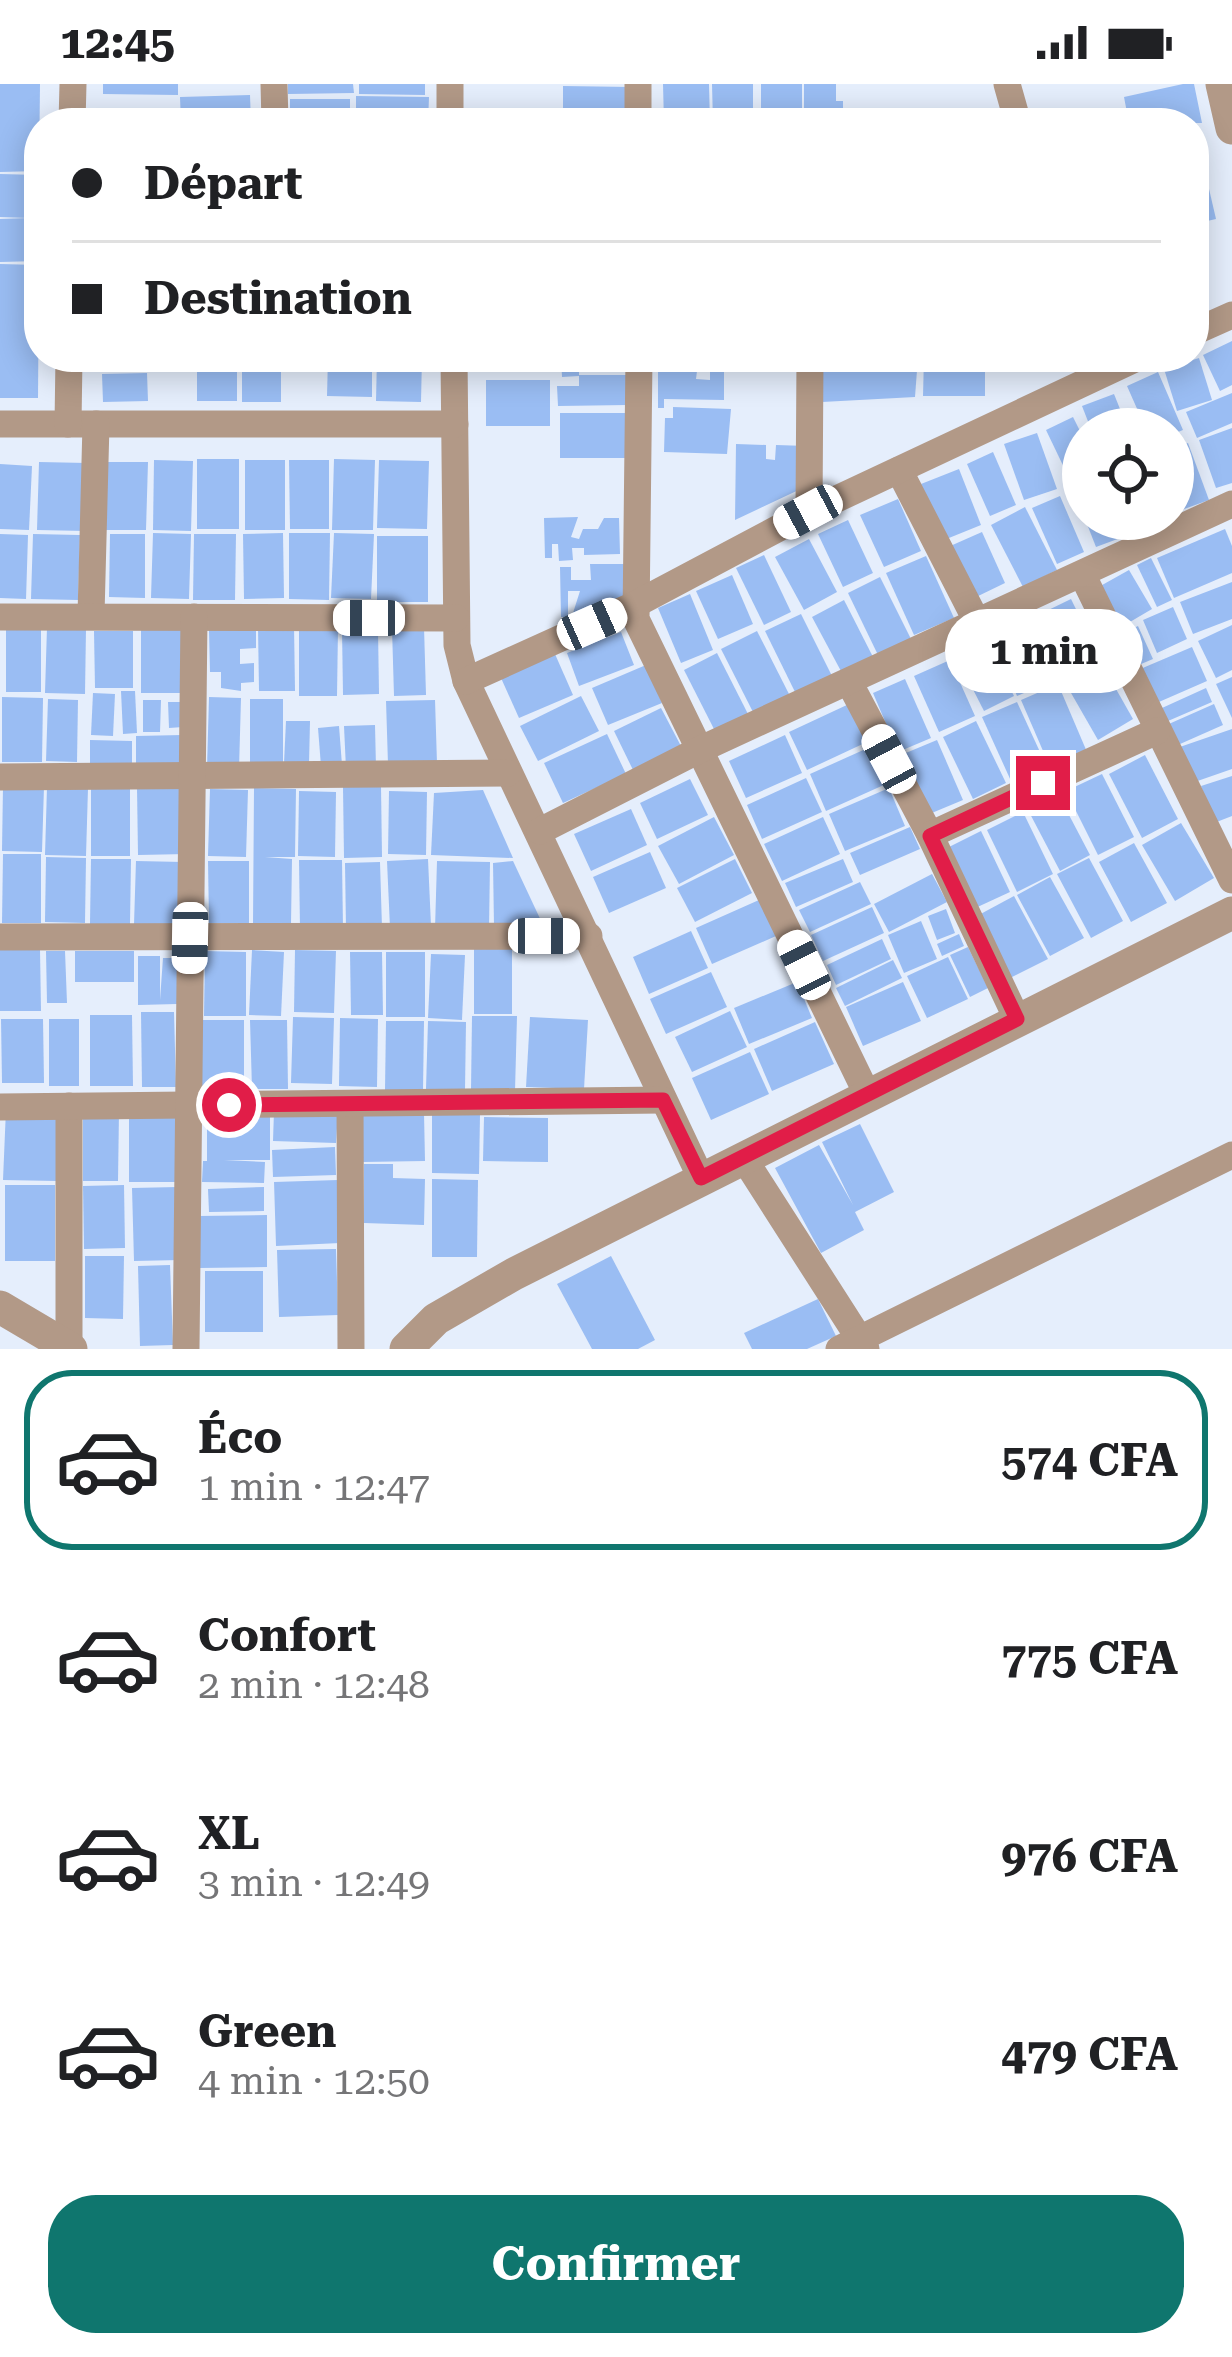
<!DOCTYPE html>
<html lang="fr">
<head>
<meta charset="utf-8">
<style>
	:root { --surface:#fff; --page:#f2f2f2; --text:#202124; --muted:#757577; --line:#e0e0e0; --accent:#0f766e }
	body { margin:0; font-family:"Roboto Serif",serif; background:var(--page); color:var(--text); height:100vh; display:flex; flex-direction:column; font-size:45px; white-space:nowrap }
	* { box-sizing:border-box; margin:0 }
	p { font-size:39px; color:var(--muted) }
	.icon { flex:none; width:66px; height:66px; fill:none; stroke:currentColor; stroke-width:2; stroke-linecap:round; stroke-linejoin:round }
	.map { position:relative; height:1265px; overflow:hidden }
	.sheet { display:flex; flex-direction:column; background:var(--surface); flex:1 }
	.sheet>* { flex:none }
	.hud { position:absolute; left:24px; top:24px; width:1185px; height:264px; border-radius:48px; box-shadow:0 6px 30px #0003; display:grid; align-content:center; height:264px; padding:0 48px; background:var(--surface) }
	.tools { position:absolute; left:1062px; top:324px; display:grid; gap:24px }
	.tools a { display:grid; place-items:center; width:132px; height:132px; border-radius:50%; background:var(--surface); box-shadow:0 6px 30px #0003; font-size:60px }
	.end { position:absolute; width:54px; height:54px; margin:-27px; border:15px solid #e11d48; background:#fff; box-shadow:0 0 0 6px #fff }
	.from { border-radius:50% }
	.bubble { position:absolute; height:84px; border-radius:42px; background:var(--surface); box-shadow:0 6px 30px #0003; font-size:39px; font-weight:700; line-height:84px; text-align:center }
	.car { position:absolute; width:36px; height:72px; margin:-36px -18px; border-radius:15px; box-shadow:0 0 9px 3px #0007; background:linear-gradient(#fff 24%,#345 0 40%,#fff 0 76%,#345 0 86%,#fff 0) }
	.hud b { display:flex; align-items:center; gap:42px; height:114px; font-size:45px }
	.hud b+b { border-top:3px solid var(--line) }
	.hud i { width:30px; height:30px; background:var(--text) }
	ul { padding:21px 0 0; list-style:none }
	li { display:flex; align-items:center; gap:36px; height:180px; margin:0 24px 18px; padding:0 24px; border:6px solid transparent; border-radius:48px }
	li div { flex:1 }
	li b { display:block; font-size:45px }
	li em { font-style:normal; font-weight:700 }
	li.on { border-color:var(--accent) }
	li>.icon { width:108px; height:108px; stroke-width:1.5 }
	.cta { display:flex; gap:24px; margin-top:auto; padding:24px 48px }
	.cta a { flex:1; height:138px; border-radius:48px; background:var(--accent); color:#fff; font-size:48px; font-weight:700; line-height:138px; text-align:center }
	.status { display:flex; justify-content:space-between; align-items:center; height:84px; padding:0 60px; background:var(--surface); direction:ltr }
	.status svg { height:33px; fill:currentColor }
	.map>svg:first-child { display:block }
</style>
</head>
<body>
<div class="status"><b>12:45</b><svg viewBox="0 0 49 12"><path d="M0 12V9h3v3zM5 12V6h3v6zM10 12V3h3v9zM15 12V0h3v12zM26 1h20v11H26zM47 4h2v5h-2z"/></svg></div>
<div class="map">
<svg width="1232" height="1265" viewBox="0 0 1232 1265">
	<rect width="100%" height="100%" fill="#e5eefc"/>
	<g fill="#9abdf3">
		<polygon points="0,0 40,0 39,87 0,88"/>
		<polygon points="103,0 178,0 178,11 103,10"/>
		<polygon points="288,0 353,0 354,9 288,10"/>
		<polygon points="359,0 425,0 425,11 359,10"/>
		<polygon points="663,0 709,0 710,39 664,39"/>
		<polygon points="712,0 753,0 753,39 713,39"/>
		<polygon points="761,0 802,0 802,35 761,34"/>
		<polygon points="804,0 836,0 836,17 843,17 843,38 804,38"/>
		<polygon points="1183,0 1194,0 1202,39 1123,39 1122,35 1128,34 1124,13"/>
		<polygon points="563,2 631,3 630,39 563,39"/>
		<polygon points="250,11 251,39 181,39 180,13"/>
		<polygon points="356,12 429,13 428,39 356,39"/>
		<rect x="290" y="15" width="60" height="24"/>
		<polygon points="1199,51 1208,90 1194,93 1194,52"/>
		<polygon points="0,90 39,91 39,177 0,178 0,135 29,134 0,133"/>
		<polygon points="1206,92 1216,135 1194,140 1194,95"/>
		<polygon points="0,180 39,181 38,314 0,314"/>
		<polygon points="1232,257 1232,301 1220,307 1203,271"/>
		<rect x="197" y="273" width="40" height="44"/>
		<rect x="242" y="273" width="39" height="45"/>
		<polygon points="328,273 372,273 372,313 327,312"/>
		<polygon points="377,273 422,273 421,318 376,317"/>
		<polygon points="561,273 626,273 626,287 579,288 579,292 562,293"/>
		<polygon points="823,273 918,273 915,313 822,318"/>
		<polygon points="924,273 985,273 985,312 923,312"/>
		<polygon points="1199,274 1212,316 1177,327 1164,285"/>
		<polygon points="658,286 697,287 696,295 710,296 710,287 724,287 724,316 664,315 664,324 658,324"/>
		<polygon points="1158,288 1183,346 1173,350 1173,345 1146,345 1127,302"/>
		<polygon points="147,289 148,317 103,318 102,290"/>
		<polygon points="579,291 627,291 627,321 558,322 557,302 579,302"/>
		<rect x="486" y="296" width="64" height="46"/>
		<polygon points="1232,309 1232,339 1197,354 1186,328"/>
		<polygon points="1114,310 1128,345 1091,345 1082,322"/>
		<polygon points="673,323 731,325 727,370 664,368 665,334 673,334"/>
		<rect x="560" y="329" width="69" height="45"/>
		<polygon points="1073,333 1083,353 1083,389 1070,396 1046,346"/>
		<polygon points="1232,344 1232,399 1216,404 1199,356"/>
		<polygon points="1037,349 1057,405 1024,416 1004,360"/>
		<polygon points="1188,359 1209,416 1176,428 1173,364"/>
		<polygon points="736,360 766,361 766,375 775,376 776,361 807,362 805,403 735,436"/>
		<polygon points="993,368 1016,421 990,432 967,380"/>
		<rect x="197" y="375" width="42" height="70"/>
		<polygon points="334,375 375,376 373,446 332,446"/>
		<polygon points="154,376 193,377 191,447 153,446"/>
		<rect x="245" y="376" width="40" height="70"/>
		<polygon points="289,376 329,376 329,445 290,445"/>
		<polygon points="379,376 429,377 427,445 377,444"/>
		<polygon points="39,378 87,379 86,447 37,446"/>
		<polygon points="107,378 148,378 146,446 106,446"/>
		<polygon points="0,380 32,382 29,446 0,445"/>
		<polygon points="959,385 981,441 944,456 921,400"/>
		<polygon points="1060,412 1084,468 1057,480 1032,424"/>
		<polygon points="898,415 921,467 884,483 860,431"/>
		<polygon points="1025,423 1057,486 1023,503 991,441"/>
		<polygon points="578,433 571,453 579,455 583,445 598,445 604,434 619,434 620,470 584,471 584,464 572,464 573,476 559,477 558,460 552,460 552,474 545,474 544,434"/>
		<polygon points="1085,435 1125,435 1131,450 1096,463"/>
		<polygon points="848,436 873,489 843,503 818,450"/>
		<polygon points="1225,445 1232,462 1232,489 1174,514 1157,474"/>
		<polygon points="982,448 1005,499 972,515 948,463"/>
		<polygon points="153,449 191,450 189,515 151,514"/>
		<polygon points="283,449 284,514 244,515 243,450"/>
		<polygon points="289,449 330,449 329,516 289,515"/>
		<polygon points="334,449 374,450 371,515 331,514"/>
		<polygon points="0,450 28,451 26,515 0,514"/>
		<polygon points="33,450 80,451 78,516 31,515"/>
		<polygon points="110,450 145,450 145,514 109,513"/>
		<polygon points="194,450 236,450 235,516 193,516"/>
		<rect x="377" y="452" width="51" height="66"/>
		<polygon points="809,455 837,508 804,526 775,473"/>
		<polygon points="764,471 791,528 764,541 736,484"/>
		<polygon points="926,472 954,534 914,551 886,489"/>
		<polygon points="1151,474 1172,516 1157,523 1137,481"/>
		<polygon points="590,480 624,480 624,514 573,529 580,507 568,507 568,533 561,533 560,483 571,483 571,496 591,496"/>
		<polygon points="1129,486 1152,525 1118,545 1095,505"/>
		<polygon points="732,491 753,540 718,555 696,507"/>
		<polygon points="880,493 911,555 878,571 848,509"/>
		<polygon points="1232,498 1232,535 1193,550 1180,518"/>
		<polygon points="690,510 713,566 681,579 658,524"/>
		<polygon points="1071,515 1098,570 1059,588 1032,534"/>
		<polygon points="844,516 873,573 842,589 812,533"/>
		<polygon points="1173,523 1187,555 1157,569 1143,536"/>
		<polygon points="801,530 833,594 797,612 765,547"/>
		<polygon points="1024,537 1050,598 1017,612 992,551"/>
		<polygon points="294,541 295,607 259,607 258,542"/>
		<polygon points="1232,541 1232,586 1216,594 1198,557"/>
		<polygon points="1138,542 1153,575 1134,583 1119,551"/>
		<polygon points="47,543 86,544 85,610 45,609"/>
		<polygon points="424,543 426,611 394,612 392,544"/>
		<rect x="6" y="544" width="35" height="64"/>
		<polygon points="299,544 338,544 337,612 299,612"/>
		<polygon points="256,545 256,564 240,565 240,580 254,579 254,598 241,599 241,607 221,604 221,588 210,588 209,546"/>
		<polygon points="342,545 378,545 379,610 343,611"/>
		<rect x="141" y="546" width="40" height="63"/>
		<polygon points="94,547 133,547 133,604 95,604"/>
		<polygon points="757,547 790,612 754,630 721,565"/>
		<polygon points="621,548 634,581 579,602 567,569"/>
		<polygon points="987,559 1014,612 984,627 957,574"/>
		<polygon points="1192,563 1207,597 1152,621 1138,586"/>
		<polygon points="717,569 749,632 716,649 684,586"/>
		<polygon points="555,570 573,611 519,634 501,594"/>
		<polygon points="1099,575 1133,635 1098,656 1063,595"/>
		<polygon points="950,576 975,632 939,648 914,592"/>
		<polygon points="646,581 662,619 608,641 592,604"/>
		<polygon points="1232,593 1232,634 1216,600"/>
		<polygon points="905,595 931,654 898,668 873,609"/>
		<polygon points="1058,600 1087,668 1050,683 1021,616"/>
		<polygon points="1206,604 1212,618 1168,637 1162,624"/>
		<polygon points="121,607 135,607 137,649 123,650"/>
		<polygon points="93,609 115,610 113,652 91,651"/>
		<polygon points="581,612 599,647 538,677 520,642"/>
		<polygon points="2,613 43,614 42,678 2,678"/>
		<polygon points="209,613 241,614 239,685 207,684"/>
		<polygon points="48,615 78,616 77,678 46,677"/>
		<rect x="250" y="615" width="33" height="63"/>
		<polygon points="143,616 161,616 160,648 143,648"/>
		<polygon points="435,616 437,679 388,681 386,617"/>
		<polygon points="168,618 183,618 183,643 169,644"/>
		<polygon points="1017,618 1046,681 1011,697 982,633"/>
		<polygon points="849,620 867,658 807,686 789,648"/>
		<polygon points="1214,620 1223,641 1171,664 1162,643"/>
		<polygon points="661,624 682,664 634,688 614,647"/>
		<polygon points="286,637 310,637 309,680 284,679"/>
		<polygon points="976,637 1006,699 973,715 943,653"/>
		<polygon points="375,641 376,684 346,685 344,642"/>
		<polygon points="339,642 342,681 321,682 318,644"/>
		<polygon points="1232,645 1232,685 1186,701 1174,665"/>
		<polygon points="607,650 626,690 563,719 544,679"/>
		<polygon points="182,651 183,682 136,683 136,652"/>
		<polygon points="785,651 802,689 746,714 729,677"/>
		<polygon points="90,656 132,657 132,682 90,681"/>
		<polygon points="937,656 963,716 927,731 901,671"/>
		<polygon points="870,663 886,700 826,727 810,690"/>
		<polygon points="1145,671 1178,735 1142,754 1109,690"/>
		<polygon points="1102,690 1134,753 1098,771 1066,707"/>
		<polygon points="1232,692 1232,732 1214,739 1201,702"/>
		<polygon points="806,694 822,728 762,755 747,721"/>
		<polygon points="690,695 708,731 657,755 640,719"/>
		<polygon points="3,702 44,702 42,768 2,767"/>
		<polygon points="185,702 187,770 138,771 137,703"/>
		<polygon points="381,702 382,773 344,774 343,703"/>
		<polygon points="47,703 88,704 86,772 45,771"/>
		<polygon points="254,704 296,705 295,773 265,773 292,775 291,840 253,840"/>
		<polygon points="889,704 905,742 845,767 829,730"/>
		<rect x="91" y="705" width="39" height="67"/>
		<polygon points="210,705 248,706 246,773 208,772"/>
		<polygon points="483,706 513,774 431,771 434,709"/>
		<polygon points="299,707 336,708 335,773 298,772"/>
		<polygon points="389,707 427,708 426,771 388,770"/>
		<polygon points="1058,710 1090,771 1060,787 1028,726"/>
		<polygon points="631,725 647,761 591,787 574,750"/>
		<polygon points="1023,728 1053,790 1017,808 987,746"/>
		<polygon points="714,733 734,771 679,800 658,762"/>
		<polygon points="823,733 840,770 782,797 764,760"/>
		<polygon points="1181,739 1214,794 1175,817 1142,761"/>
		<polygon points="910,743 920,765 860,791 850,769"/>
		<polygon points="981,747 1010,808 971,826 943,766"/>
		<polygon points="1134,759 1167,819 1131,838 1099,778"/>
		<polygon points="650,768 666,804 609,829 593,793"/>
		<polygon points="3,770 41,770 41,839 2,839"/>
		<polygon points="46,773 86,774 85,839 45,838"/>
		<polygon points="1089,774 1123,837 1091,854 1057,790"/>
		<polygon points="91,775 131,775 130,840 90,840"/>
		<polygon points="428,775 431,842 390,844 387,777"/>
		<polygon points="735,775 752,809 695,838 677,804"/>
		<polygon points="843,775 853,798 796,823 785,799"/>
		<polygon points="299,776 342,776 343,845 300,845"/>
		<polygon points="136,777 183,778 181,841 134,840"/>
		<polygon points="208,777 249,777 249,839 209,839"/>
		<polygon points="437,777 490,778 489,846 435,845"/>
		<polygon points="513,777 543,841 494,842 493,779"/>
		<polygon points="380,778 382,844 346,845 345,779"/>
		<polygon points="932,790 947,818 889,848 874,820"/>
		<polygon points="1050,793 1084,854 1050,872 1017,811"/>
		<polygon points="860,798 871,820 810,848 799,826"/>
		<polygon points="1014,812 1048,875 1008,895 975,833"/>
		<polygon points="759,816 776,852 712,880 696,844"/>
		<polygon points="872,823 884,849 823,877 811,851"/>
		<polygon points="946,825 955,849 937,856 928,832"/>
		<polygon points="921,837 937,875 904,889 888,851"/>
		<polygon points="691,847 708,884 649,910 633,873"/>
		<polygon points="959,850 964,862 942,872 937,860"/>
		<polygon points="882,855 891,875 836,901 827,881"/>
		<rect x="474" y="863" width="38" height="67"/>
		<polygon points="968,863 988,904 970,913 950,871"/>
		<polygon points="0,866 40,866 41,927 0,927"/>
		<polygon points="252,866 284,868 281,932 249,931"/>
		<polygon points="295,866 336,867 334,929 294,928"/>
		<polygon points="46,867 65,867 67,919 47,919"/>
		<rect x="75" y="867" width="59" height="31"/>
		<polygon points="205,867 246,868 246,932 204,932"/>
		<polygon points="350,868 382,868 383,931 351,931"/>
		<rect x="386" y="868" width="39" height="65"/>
		<polygon points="431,870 465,871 462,936 428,934"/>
		<polygon points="138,872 160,872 160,916 163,874 177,874 177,920 138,921"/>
		<polygon points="948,873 968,915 927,934 907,892"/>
		<polygon points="893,876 902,894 845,922 836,904"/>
		<polygon points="711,888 727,923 666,950 650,915"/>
		<polygon points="797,898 812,934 749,960 734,924"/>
		<polygon points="903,898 921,937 863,962 846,923"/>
		<polygon points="730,927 747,963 692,988 675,953"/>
		<polygon points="141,928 174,928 176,1003 142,1003"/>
		<polygon points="90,931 132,931 133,1002 90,1002"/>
		<polygon points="472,932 517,932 515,1007 471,1006"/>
		<polygon points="293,933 334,934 332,1000 291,999"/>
		<polygon points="530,933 588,936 584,1005 526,1003"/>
		<polygon points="340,934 378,935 377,1003 339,1002"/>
		<polygon points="1,935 43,935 44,999 2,999"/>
		<rect x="49" y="935" width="30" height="67"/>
		<rect x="201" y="936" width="43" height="70"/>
		<polygon points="250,936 287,936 288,1005 252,1005"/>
		<polygon points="386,937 424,937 423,1007 385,1006"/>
		<polygon points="428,937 466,938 465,1006 426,1005"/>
		<polygon points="815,938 834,980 772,1007 754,965"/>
		<polygon points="750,968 769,1010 711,1036 692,994"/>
		<polygon points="6,1025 59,1027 57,1097 3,1096"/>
		<polygon points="83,1027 119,1027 118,1097 83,1097"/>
		<polygon points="274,1027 338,1030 336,1059 273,1057"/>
		<polygon points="129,1028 176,1028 175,1098 129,1098"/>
		<polygon points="207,1029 270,1029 270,1076 224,1076 265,1078 264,1099 202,1098 203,1077 207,1077"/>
		<polygon points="424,1029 425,1077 362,1078 361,1030"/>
		<polygon points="432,1031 480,1031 479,1090 432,1089"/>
		<polygon points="484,1033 548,1034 548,1078 483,1077"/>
		<polygon points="860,1040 894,1108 855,1128 864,1146 821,1169 775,1084 819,1061 853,1121 822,1058"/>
		<polygon points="335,1063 336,1091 273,1093 272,1066"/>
		<polygon points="364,1080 393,1080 393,1094 425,1095 424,1141 364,1139"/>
		<polygon points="432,1095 478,1096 477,1173 432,1173"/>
		<polygon points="338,1096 340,1159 276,1162 274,1098"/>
		<rect x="5" y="1101" width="50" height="76"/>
		<polygon points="124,1101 125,1164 84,1165 83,1102"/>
		<polygon points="178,1103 180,1176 134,1177 132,1104"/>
		<polygon points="264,1103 264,1127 209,1128 208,1105"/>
		<polygon points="267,1131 267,1183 199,1184 198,1132"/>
		<polygon points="336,1165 338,1231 279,1233 277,1166"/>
		<polygon points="85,1172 124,1172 123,1235 85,1234"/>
		<polygon points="611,1172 655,1256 638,1265 592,1265 557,1200"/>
		<polygon points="170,1181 173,1261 140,1262 138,1182"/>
		<rect x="205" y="1187" width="58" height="61"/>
		<polygon points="818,1215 836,1252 807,1265 752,1265 744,1249"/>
	</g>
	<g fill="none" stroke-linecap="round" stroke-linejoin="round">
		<g stroke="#b29987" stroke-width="27">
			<polyline points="274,0 275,39"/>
			<polyline points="450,0 450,39"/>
			<polyline points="638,0 638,39"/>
			<polyline points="1007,0 1018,39"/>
			<polyline points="72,39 73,0"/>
			<polyline points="1194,248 1232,231"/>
			<polyline points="454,273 457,561 466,597 701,1094"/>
			<polyline points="639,273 636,535 867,1010"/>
			<polyline points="0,340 455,340"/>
			<polyline points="68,340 69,273"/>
			<polyline points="899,386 976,536"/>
			<polyline points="809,428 810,273"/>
			<polyline points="1082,490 1232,796"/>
			<polyline points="91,531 96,340"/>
			<polyline points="0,533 456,534"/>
			<polyline points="466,597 634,521 809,428 1139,273"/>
			<polyline points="849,598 930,751 1017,935"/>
			<polyline points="0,693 508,689"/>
			<polyline points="540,747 699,666 1232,420"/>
			<polyline points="930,751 1157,647"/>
			<polyline points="0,853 589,852"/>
			<polyline points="350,1020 351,1265"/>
			<polyline points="69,1022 69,1263"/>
			<polyline points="0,1023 663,1016"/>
			<polyline points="743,1073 866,1265"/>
			<polyline points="186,1265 194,533"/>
			<polyline points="839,1265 1232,1071"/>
		</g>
		<g stroke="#b29987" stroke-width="33">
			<polyline points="1222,0 1232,44"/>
			<polyline points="0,1223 71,1265"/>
			<polyline points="406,1265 436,1235 514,1190 1232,829"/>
		</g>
	</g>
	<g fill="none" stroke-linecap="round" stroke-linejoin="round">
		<polyline stroke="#e11d48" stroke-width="15" points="229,1021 663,1016 701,1094 1017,935 930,752 1043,699"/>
	</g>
</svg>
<div class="tools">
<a><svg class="icon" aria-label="locate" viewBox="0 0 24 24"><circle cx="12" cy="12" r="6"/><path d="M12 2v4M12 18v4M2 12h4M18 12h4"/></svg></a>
</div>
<i class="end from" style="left:229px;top:1021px"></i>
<i class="end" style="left:1043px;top:699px"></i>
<div class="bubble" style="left:945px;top:525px;width:198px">1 min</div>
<i class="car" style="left:808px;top:428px;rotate:242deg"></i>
<i class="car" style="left:369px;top:534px;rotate:270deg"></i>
<i class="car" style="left:592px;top:540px;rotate:66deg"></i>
<i class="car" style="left:889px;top:675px;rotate:332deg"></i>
<i class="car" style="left:544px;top:852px;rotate:90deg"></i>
<i class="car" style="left:190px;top:854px;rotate:181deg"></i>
<i class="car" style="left:804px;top:881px;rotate:334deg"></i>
<div class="hud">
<b><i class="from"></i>Départ</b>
<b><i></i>Destination</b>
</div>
</div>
<section class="sheet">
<ul>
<li class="on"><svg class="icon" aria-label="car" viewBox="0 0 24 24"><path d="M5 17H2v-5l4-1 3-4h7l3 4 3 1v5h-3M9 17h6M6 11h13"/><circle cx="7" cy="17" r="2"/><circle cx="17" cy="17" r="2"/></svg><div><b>Éco</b><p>1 min · 12:47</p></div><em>574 CFA</em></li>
<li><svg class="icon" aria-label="car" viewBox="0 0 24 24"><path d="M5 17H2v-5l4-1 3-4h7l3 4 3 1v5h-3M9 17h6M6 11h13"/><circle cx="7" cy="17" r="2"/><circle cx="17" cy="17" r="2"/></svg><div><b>Confort</b><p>2 min · 12:48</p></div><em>775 CFA</em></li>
<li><svg class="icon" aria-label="car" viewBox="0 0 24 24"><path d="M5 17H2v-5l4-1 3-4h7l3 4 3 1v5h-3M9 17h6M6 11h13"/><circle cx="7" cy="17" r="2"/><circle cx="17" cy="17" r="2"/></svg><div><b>XL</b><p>3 min · 12:49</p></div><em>976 CFA</em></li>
<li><svg class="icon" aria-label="car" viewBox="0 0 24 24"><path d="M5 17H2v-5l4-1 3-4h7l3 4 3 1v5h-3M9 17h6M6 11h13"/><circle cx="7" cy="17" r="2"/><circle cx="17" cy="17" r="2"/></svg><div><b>Green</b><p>4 min · 12:50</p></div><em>479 CFA</em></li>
</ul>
<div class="cta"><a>Confirmer</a></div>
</section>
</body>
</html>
